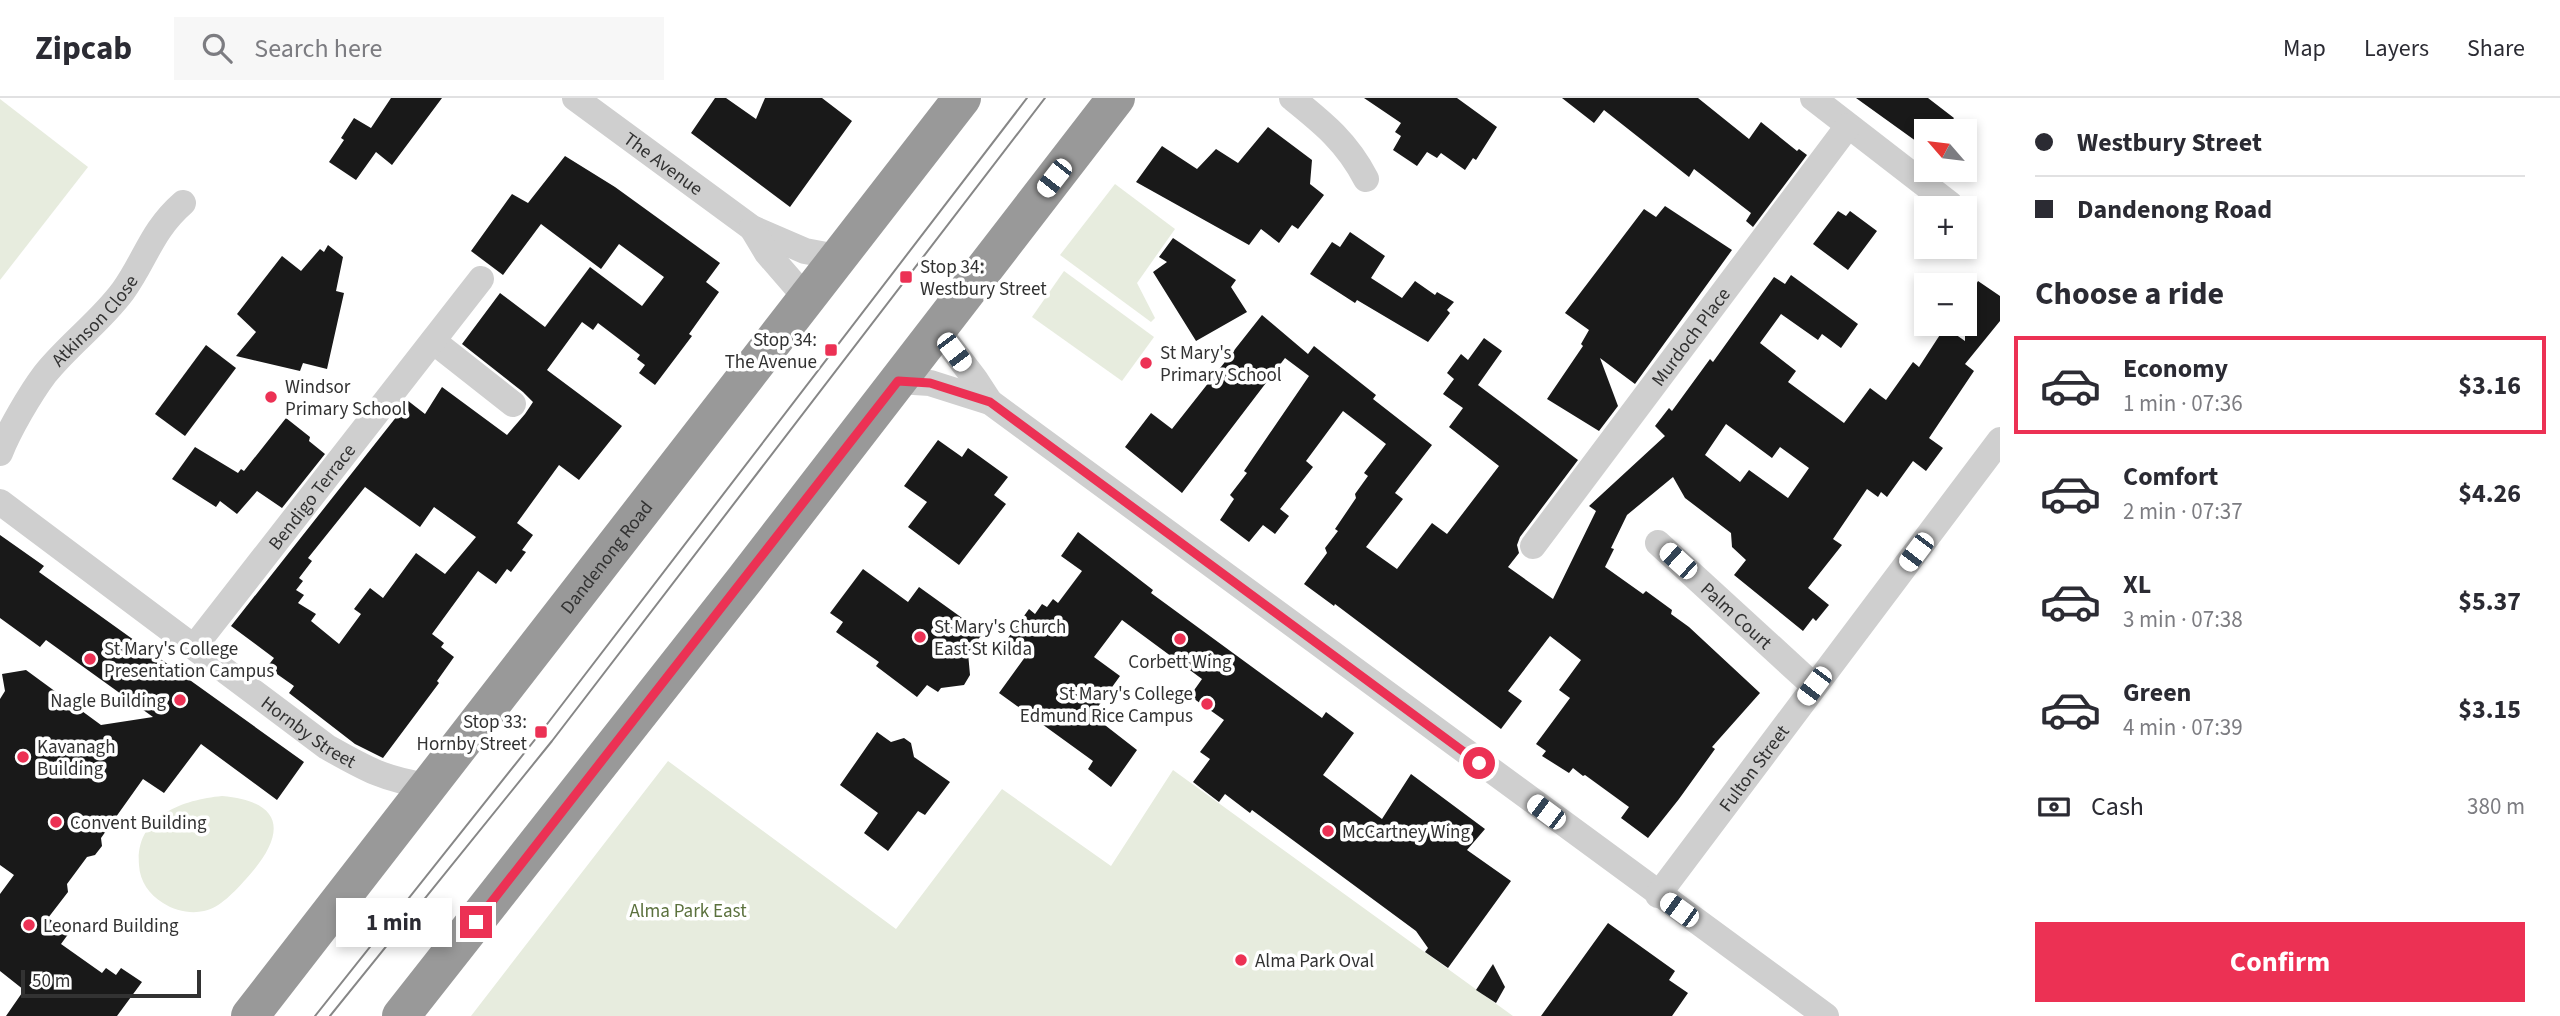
<!DOCTYPE html>
<html lang="en">
<head>
<meta charset="utf-8">
<style>
	:root { --surface:#fff; --page:#f7f7f7; --text:#2b2b33; --muted:#7c7c81; --line:#e1e1e2; --accent:#ec3154 }
	body { margin:0; font-family:"Source Sans 3",sans-serif; background:var(--page); color:var(--text); height:100vh; display:flex; flex-direction:column; font-size:26px; white-space:nowrap }
	* { box-sizing:border-box; margin:0 }
	p { font-size:23px; color:var(--muted) }
	.icon { flex:none; width:38px; height:38px; fill:none; stroke:currentColor; stroke-width:2; stroke-linecap:round; stroke-linejoin:round }
	.map { position:relative; flex:1; overflow:hidden }
	.drawer { display:flex; flex-direction:column; background:var(--surface); width:560px }
	.drawer>* { flex:none }
	.guide { display:grid; align-content:center; height:154px; padding:0 35px; background:var(--surface) }
	.needle { width:46px; rotate:298deg }
	.buttons { position:absolute; left:1914px; top:21px; display:grid; gap:14px }
	.buttons a { display:grid; place-items:center; width:63px; height:63px; border-radius:0px; background:var(--surface); box-shadow:0 4px 10px #0003; font-size:35px }
	.scale { position:absolute; left:21px; bottom:18px; width:180px; box-sizing:border-box; padding-left:7px; border:4px solid #323232; border-top:0; font-size:19px; line-height:24px; white-space:nowrap; color:#323232; -webkit-text-stroke:5px #fff; paint-order:stroke }
	.end { position:absolute; width:32px; height:32px; margin:-16px; border:9px solid #ec3154; background:#fff; box-shadow:0 0 0 4px #fff }
	.from { border-radius:50% }
	.bubble { position:absolute; height:49px; border-radius:0px; background:var(--surface); box-shadow:0 4px 10px #0003; font-size:23px; font-weight:700; line-height:49px; text-align:center }
	.car { position:absolute; width:21px; height:42px; margin:-21px -10px; border-radius:9px; box-shadow:0 0 5px 2px #0007; background:linear-gradient(#fff 24%,#345 0 40%,#fff 0 76%,#345 0 86%,#fff 0) }
	.guide b { display:flex; align-items:center; gap:24px; height:66px; font-size:26px }
	.guide b+b { border-top:2px solid var(--line) }
	.guide i { width:18px; height:18px; background:var(--text) }
	ul { padding:0; list-style:none }
	li { display:flex; align-items:center; gap:21px; height:98px; margin:0 14px 10px; padding:0 21px; border:4px solid transparent; border-radius:0px }
	li div { flex:1 }
	li b { display:block; font-size:26px }
	li em { font-style:normal; font-weight:700 }
	li.selected { border-color:var(--accent) }
	li>.icon { width:63px; height:63px; stroke-width:1.5 }
	h2 { padding:0 35px; font-size:32px; line-height:84px }
	.pay { display:flex; align-items:center; gap:18px; height:77px; padding:0 35px; font-size:26px }
	.pay p { margin-inline-start:auto }
	.primary-button { display:flex; gap:14px; margin-top:auto; padding:14px 35px }
	.primary-button a { flex:1; height:80px; border-radius:0px; background:var(--accent); color:#fff; font-size:28px; font-weight:700; line-height:80px; text-align:center }
	header { display:flex; align-items:center; gap:42px; box-sizing:border-box; height:98px; padding:0 35px; background:var(--surface); border-bottom:2px solid var(--line) }
	header strong { font-size:33px }
	nav { display:flex; gap:38px; margin-inline-start:auto; font-size:24px }
	.search { width:490px; height:63px; background:var(--page); display:flex; align-items:center; gap:18px; box-sizing:border-box; padding:0 24px; border-radius:0px; color:var(--muted); font-size:26px }
	main { display:flex; flex:1; min-height:0 }
	.map>svg:first-child { display:block }
</style>
</head>
<body>
<header>
<strong>Zipcab</strong>
<div class="search"><svg class="icon" aria-label="search" viewBox="0 0 24 24"><circle cx="10" cy="10" r="6"/><path d="M15 15l6 6"/></svg>Search here</div>
<nav><a>Map</a><a>Layers</a><a>Share</a></nav>
</header>
<main>
<div class="map">
<svg width="2000" height="918" viewBox="0 0 2000 918">
	<rect width="100%" height="100%" fill="#fff"/>
	<g fill="#e7ecde">
		<polygon points="0,1 88,69 0,182"/>
		<polygon points="1115,86 1175,131 1137,185 1155,220 1151,224 1060,157"/>
		<polygon points="1064,173 1154,239 1122,283 1032,219"/>
		<polygon points="668,663 896,831 1002,691 1111,768 1173,672 1513,918 471,918"/>
		<path d="M222 698C289 704 284 740 246 781 235 793 220 810 204 813 191 816 175 813 163 805 149 796 140 784 139 767 135 719 181 702 222 698Z"/>
	</g>
	<g fill="#191919" fill-rule="evenodd">
		<polygon points="391,0 442,0 392,67 376,54 356,82 329,64 344,42 341,40 354,20 371,30"/>
		<polygon points="715,0 726,0 756,21 765,0 822,0 852,23 790,109 691,35"/>
		<polygon points="1364,0 1457,0 1497,29 1476,62 1473,60 1465,72 1441,55 1437,60 1427,54 1417,68 1393,52 1401,38 1395,34 1401,25"/>
		<polygon points="1562,0 1698,0 1749,41 1761,24 1797,53 1799,51 1807,57 1753,129 1746,123 1751,115 1694,71 1689,79 1604,12 1594,25"/>
		<polygon points="1856,0 1928,0 1954,20 1945,33 1927,33 1927,51"/>
		<polygon points="1268,29 1312,62 1310,86 1324,97 1298,131 1292,127 1279,145 1261,131 1249,147 1136,84 1162,48 1197,71 1216,51 1238,65"/>
		<path d="M565 58 615 89 720 165 706 184 719 194 689 236 692 238 655 287 639 275 645 267 637 261 640 257 598 225 593 232 582 224 547 272 622 328 579 382 559 367 517 425 533 437 522 452 526 454 511 474 507 471 496 486 478 473 432 536 444 545 441 549 454 559 437 583 439 585 383 660 355 646 289 595 294 588 267 569 274 560 231 528 397 318 395 317 407 302 425 316 442 289 507 337 525 316 533 304 523 294 462 246 500 195 545 229 590 169 642 208 664 179 619 146 601 171 541 126 503 177 471 153 512 96 528 105ZM365 389 420 429 434 409 476 439 445 476 416 455 383 500 370 490 354 511 361 516 339 546 311 523 316 516 298 505 304 497 296 492 303 483 299 480 312 463 308 460Z"/>
		<polygon points="1665,108 1732,152 1635,286 1600,260 1618,308 1599,333 1547,301 1583,248 1581,246 1589,232 1565,215 1644,111 1656,119"/>
		<polygon points="1838,113 1846,118 1850,113 1877,133 1848,172 1813,146"/>
		<polygon points="1350,134 1385,158 1371,180 1402,200 1415,183 1435,197 1437,194 1454,204 1447,212 1450,215 1428,244 1357,202 1355,205 1310,176 1332,144 1340,149"/>
		<polygon points="1173,140 1236,182 1231,189 1247,214 1196,243 1153,174 1167,164 1159,159"/>
		<polygon points="328,147 343,159 336,193 344,195 327,271 303,265 300,273 236,258 256,234 237,216 282,158 301,173 320,151 324,154"/>
		<path d="M1791 177 1858 226 1841 250 1822 236 1818 242 1781 216 1760 245 1796 273 1788 284 1844 325 1870 290 1886 302 1913 264 1919 269 1945 229 1965 243V184L1974 190 1978 183 2000 198V223L1965 266 1974 273 1929 340 1943 350 1926 373 1913 363 1887 399 1881 394 1878 399 1867 391 1833 441 1842 447 1808 490 1829 507 1816 523 1813 520 1803 533 1734 477 1746 462 1732 449 1731 435 1685 400 1673 379 1627 417 1611 450 1614 451 1605 469 1643 496 1646 493 1672 512 1671 516 1689 529 1760 595 1712 649 1715 651 1679 701 1648 740 1621 720 1629 709 1585 677 1583 678 1573 670 1569 675 1542 658 1546 653 1536 646 1570 600 1559 592 1581 562 1550 538 1508 593 1522 603 1501 631 1335 506 1334 508 1304 486 1327 455 1325 450 1338 433 1335 431 1356 400 1355 396 1368 378 1364 375 1386 346 1343 313 1306 363 1313 369 1280 411 1289 418 1275 436 1263 427 1249 444 1220 422 1234 401 1230 397 1247 375 1244 373 1309 278 1285 260 1182 395 1125 349 1151 315 1172 331 1262 217 1308 256 1314 248 1376 297 1373 301 1432 347 1395 395 1403 401 1366 449 1397 471 1432 425 1447 436 1499 368 1449 329 1463 310 1443 296 1454 281 1447 275 1461 256 1468 262 1484 240 1502 253 1478 287 1578 362 1520 439 1517 447 1519 455 1508 469 1553 501 1596 413 1589 408 1665 338 1655 328 1669 310 1672 313 1710 261 1713 264 1774 179 1785 186ZM1726 326 1772 360 1780 349 1809 370 1788 400 1749 372 1740 384 1705 357Z"/>
		<polygon points="206,247 236,270 185,338 155,316"/>
		<polygon points="286,320 310,339 309,343 325,356 282,410 257,393 237,416 220,403 216,409 172,381 195,349 238,375 241,371 244,373"/>
		<polygon points="938,342 962,359 968,350 1008,379 994,397 1006,406 959,467 908,429 927,404 904,388"/>
		<polygon points="1078,434 1153,492 1151,495 1322,620 1326,614 1354,635 1323,677 1382,721 1411,676 1485,731 1467,752 1511,783 1448,870 1425,854 1428,850 1416,833 1252,712 1250,715 1225,696 1219,704 1193,684 1210,661 1200,654 1224,622 1190,598 1202,581 1122,522 1094,559 1120,578 1092,617 1137,652 1111,689 1088,671 1093,663 999,595 1028,555 1008,540 1029,511 1035,516 1042,506 1047,509 1053,501 1058,505 1082,473 1061,458"/>
		<polygon points="0,437 44,468 39,474 304,664 277,702 201,646 164,695 143,681 101,740 102,748 95,757 87,759 67,786 68,794 48,820 69,835 61,846 102,875 106,870 116,877 121,870 142,884 117,918 6,918 24,892 0,873 0,796 14,777 0,767 0,601 5,593 2,576 26,572 101,627 153,619 46,542 40,549 0,520"/>
		<polygon points="863,471 908,504 919,489 983,535 968,555 970,577 964,587 941,590 938,594 927,587 917,599 876,568 879,564 836,534 843,524 830,515"/>
		<polygon points="877,634 891,644 904,640 911,645 914,659 950,684 925,717 918,713 888,753 864,735 878,715 840,687"/>
		<polygon points="1608,825 1675,873 1669,882 1688,895 1672,918 1541,918"/>
		<polygon points="1493,866 1505,889 1496,905 1476,892"/>
	</g>
	<g fill="none" stroke-linecap="round" stroke-linejoin="round">
		<g stroke="#cfcfcf" stroke-width="26">
			<path id="s1" d="M575 0 752 130 805 153 837 159"/>
			<path d="M1292 0C1323 25 1347 44 1366 81"/>
			<polyline points="1813,0 1950,106"/>
			<polyline points="752,130 767,155 806,200"/>
			<polyline points="937,231 975,281 990,304"/>
			<polyline points="433,243 513,306"/>
			<polyline points="898,283 930,285 990,304 1826,918"/>
			<path id="s2" d="M0 355C9 332 30 296 45 276 69 246 100 224 123 193 146 161 151 133 183 105"/>
			<path id="s3" d="M0 404 327 649C366 671 383 681 428 688"/>
			<path id="s4" d="M1658 445 1814 588"/>
			<path id="s5" d="M1533 448 1848 28"/>
			<path id="s6" d="M194 549 481 181"/>
			<path id="s7" d="M1658 797 2000 342"/>
		</g>
		<g stroke="#999" stroke-width="38">
			<path id="s8" d="M250 918 962 0"/>
			<polyline points="401,918 745,481 1116,0"/>
		</g>
		<g stroke="#878787" stroke-width="2">
			<polyline points="315,918 541,634 1027,0"/>
			<polyline points="330,918 552,643 1045,0"/>
		</g>
	</g>
	<g fill="none" stroke-linecap="round" stroke-linejoin="round">
		<polyline stroke="#ec3154" stroke-width="9" points="476,824 898,283 930,285 990,304 1479,665"/>
	</g>
	<g fill="#ec3154" stroke="#fff" stroke-width="2.5">
		<rect x="899" y="172" width="14" height="14" rx="3.5"/>
		<rect x="824" y="245" width="14" height="14" rx="3.5"/>
		<circle cx="1146" cy="265" r="7"/>
		<circle cx="271" cy="299" r="7"/>
		<circle cx="920" cy="539" r="7"/>
		<circle cx="1180" cy="541" r="7"/>
		<circle cx="90" cy="561" r="7"/>
		<circle cx="180" cy="602" r="7"/>
		<circle cx="1207" cy="606" r="7"/>
		<rect x="534" y="627" width="14" height="14" rx="3.5"/>
		<circle cx="23" cy="659" r="7"/>
		<circle cx="56" cy="724" r="7"/>
		<circle cx="1328" cy="733" r="7"/>
		<circle cx="29" cy="827" r="7"/>
		<circle cx="1241" cy="862" r="7"/>
	</g>
	<g text-anchor="middle" stroke-width="7" stroke-linejoin="round" paint-order="stroke">
		<g font-size="19" fill="#323232" stroke="#fff">
			<text dy="7" stroke="none"><textPath href="#s1" startOffset="110">The Avenue</textPath></text>
			<text dy="7" stroke="none"><textPath href="#s2" startOffset="164">Atkinson Close</textPath></text>
			<text dy="7" stroke="none"><textPath href="#s5" startOffset="262">Murdoch Place</textPath></text>
			<text dy="7" stroke="none"><textPath href="#s6" startOffset="191">Bendigo Terrace</textPath></text>
			<text dy="7" stroke="none"><textPath href="#s8" startOffset="581">Dandenong Road</textPath></text>
			<text dy="7" stroke="none"><textPath href="#s4" startOffset="107">Palm Court</textPath></text>
			<text dy="7" stroke="none"><textPath href="#s3" startOffset="385">Hornby Street</textPath></text>
			<text dy="7" stroke="none"><textPath href="#s7" startOffset="159">Fulton Street</textPath></text>
		</g>
		<g font-size="19" fill="#323232" stroke="#fff" text-anchor="start">
			<text x="920" y="175">Stop 34:<tspan x="920" dy="22">Westbury Street</tspan></text>
			<text x="817" y="248" text-anchor="end">Stop 34:<tspan x="817" dy="22">The Avenue</tspan></text>
			<text x="1160" y="261">St Mary's<tspan x="1160" dy="22">Primary School</tspan></text>
			<text x="285" y="295">Windsor<tspan x="285" dy="22">Primary School</tspan></text>
			<text x="934" y="535">St Mary's Church<tspan x="934" dy="22">East St Kilda</tspan></text>
			<text x="104" y="557">St Mary's College<tspan x="104" dy="22">Presentation Campus</tspan></text>
			<text x="1180" y="570" text-anchor="middle">Corbett Wing</text>
			<text x="1193" y="602" text-anchor="end">St Mary's College<tspan x="1193" dy="22">Edmund Rice Campus</tspan></text>
			<text x="166" y="609" text-anchor="end">Nagle Building</text>
			<text x="527" y="630" text-anchor="end">Stop 33:<tspan x="527" dy="22">Hornby Street</tspan></text>
			<text x="37" y="655">Kavanagh<tspan x="37" dy="22">Building</tspan></text>
			<text x="70" y="731">Convent Building</text>
			<text x="1342" y="740">McCartney Wing</text>
			<text x="43" y="834">Leonard Building</text>
			<text x="1255" y="869">Alma Park Oval</text>
		</g>
		<g font-size="19" fill="#5b713d" stroke="#fff">
			<text x="688" y="819">Alma Park East</text>
		</g>
	</g>
</svg>
<div class="buttons">
<a><svg class="needle" viewBox="-14 -14 28 28"><path d="M0-13l5 13h-10z" fill="#e53935"/><path d="M0 13l5-13h-10z" fill="#7c7c81"/></svg></a>
<a>+</a>
<a>−</a>
</div>
<div class="scale">50 m</div>
<i class="end from" style="left:1479px;top:665px"></i>
<i class="end" style="left:476px;top:824px"></i>
<div class="bubble" style="left:336px;top:800px;width:116px">1 min</div>
<i class="car" style="left:1054px;top:80px;rotate:218deg"></i>
<i class="car" style="left:954px;top:254px;rotate:143deg"></i>
<i class="car" style="left:1916px;top:454px;rotate:217deg"></i>
<i class="car" style="left:1678px;top:463px;rotate:312deg"></i>
<i class="car" style="left:1814px;top:588px;rotate:217deg"></i>
<i class="car" style="left:1546px;top:714px;rotate:307deg"></i>
<i class="car" style="left:1679px;top:812px;rotate:306deg"></i>
</div>
<section class="drawer">
<div class="guide">
<b><i class="from"></i>Westbury Street</b>
<b><i></i>Dandenong Road</b>
</div>
<h2>Choose a ride</h2>
<ul>
<li class="selected"><svg class="icon" aria-label="car" viewBox="0 0 24 24"><path d="M5 17H2v-5l4-1 3-4h7l3 4 3 1v5h-3M9 17h6M6 11h13"/><circle cx="7" cy="17" r="2"/><circle cx="17" cy="17" r="2"/></svg><div><b>Economy</b><p>1 min · 07:36</p></div><em>$3.16</em></li>
<li><svg class="icon" aria-label="car" viewBox="0 0 24 24"><path d="M5 17H2v-5l4-1 3-4h7l3 4 3 1v5h-3M9 17h6M6 11h13"/><circle cx="7" cy="17" r="2"/><circle cx="17" cy="17" r="2"/></svg><div><b>Comfort</b><p>2 min · 07:37</p></div><em>$4.26</em></li>
<li><svg class="icon" aria-label="car" viewBox="0 0 24 24"><path d="M5 17H2v-5l4-1 3-4h7l3 4 3 1v5h-3M9 17h6M6 11h13"/><circle cx="7" cy="17" r="2"/><circle cx="17" cy="17" r="2"/></svg><div><b>XL</b><p>3 min · 07:38</p></div><em>$5.37</em></li>
<li><svg class="icon" aria-label="car" viewBox="0 0 24 24"><path d="M5 17H2v-5l4-1 3-4h7l3 4 3 1v5h-3M9 17h6M6 11h13"/><circle cx="7" cy="17" r="2"/><circle cx="17" cy="17" r="2"/></svg><div><b>Green</b><p>4 min · 07:39</p></div><em>$3.15</em></li>
</ul>
<div class="pay"><svg class="icon" aria-label="cash" viewBox="0 0 24 24"><path d="M3 7h18v10H3z"/><circle cx="12" cy="12" r="2"/></svg>Cash<p>380 m</p></div>
<div class="primary-button"><a>Confirm</a></div>
</section>
</main>
</body>
</html>
